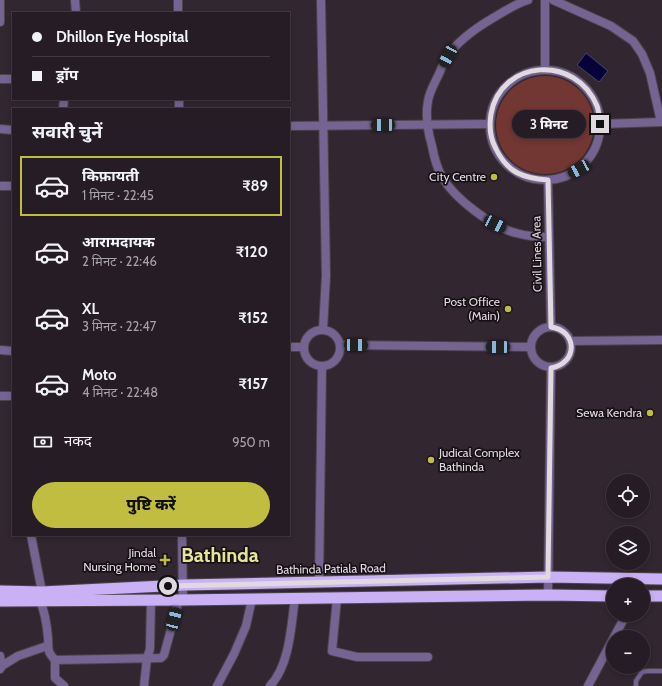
<!DOCTYPE html>
<html lang="hi">
<head>
<meta charset="utf-8">
<style>
	:root { --surface:#261c25; --page:#2e252d; --text:#f1f3f6; --muted:#a4a1a7; --line:#423a42; --accent:#c1bd40 }
	body { margin:0; font-family:Cabin,"Noto Sans Devanagari",sans-serif; background:var(--page); color:var(--text); height:100vh; display:flex; flex-direction:column; font-size:15px; white-space:nowrap }
	* { box-sizing:border-box; margin:0 }
	p { font-size:13px; color:var(--muted) }
	.icon { flex:none; width:22px; height:22px; fill:none; stroke:currentColor; stroke-width:2; stroke-linecap:round; stroke-linejoin:round }
	.map { position:relative; flex:1; overflow:hidden }
	.details { position:absolute; left:12px; top:108px; width:278px; height:428px; display:flex; flex-direction:column; background:var(--surface); border-radius:0px; box-shadow:0 2px 6px #0003,0 0 0 1px var(--line) }
	.details>* { flex:none }
	.top-card { position:absolute; left:12px; top:12px; width:278px; height:88px; border-radius:0px; box-shadow:0 2px 6px #0003,0 0 0 1px var(--line); display:grid; align-content:center; height:88px; padding:0 20px; background:var(--surface) }
	.controls { position:absolute; left:606px; top:474px; display:grid; gap:8px }
	.controls a { display:grid; place-items:center; width:44px; height:44px; border-radius:50%; background:var(--surface); box-shadow:0 2px 6px #0003,0 0 0 1px var(--line); font-size:20px }
	.end { position:absolute; width:18px; height:18px; margin:-9px; border:5px solid #e1d9e0; background:#111; box-shadow:0 0 0 2px #111 }
	.from { border-radius:50% }
	.bubble { position:absolute; height:28px; border-radius:14px; background:var(--surface); box-shadow:0 2px 6px #0003,0 0 0 1px var(--line); font-size:13px; font-weight:800; line-height:28px; text-align:center }
	.car { position:absolute; width:12px; height:24px; margin:-12px -6px; border-radius:5px; box-shadow:0 0 3px 1px #0007; background:linear-gradient(#222 24%,#8ab4d8 0 40%,#222 0 76%,#8ab4d8 0 86%,#222 0) }
	.top-card b { display:flex; align-items:center; gap:14px; height:38px; font-size:15px }
	.top-card b+b { border-top:1px solid var(--line) }
	.top-card i { width:10px; height:10px; background:var(--text) }
	ul { padding:0; list-style:none }
	li { display:flex; align-items:center; gap:12px; height:60px; margin:0 8px 6px; padding:0 12px; border:2px solid transparent; border-radius:0px }
	li div { flex:1 }
	li b { display:block; font-size:15px }
	li em { font-style:normal; font-weight:800 }
	li.active { border-color:var(--accent) }
	li>.icon { width:36px; height:36px; stroke-width:1.5 }
	h2 { padding:0 20px; font-size:18px; line-height:48px }
	.pay { display:flex; align-items:center; gap:10px; height:44px; padding:0 20px; font-size:15px }
	.pay p { margin-inline-start:auto }
	.cta { display:flex; gap:8px; margin-top:auto; padding:8px 20px }
	.cta a { flex:1; height:46px; border-radius:24px; background:var(--accent); color:#111; font-size:16px; font-weight:800; line-height:46px; text-align:center }
	.map>svg:first-child { display:block }
</style>
</head>
<body>
<div class="map">
<svg width="662" height="686" viewBox="0 0 662 686">
	<rect width="100%" height="100%" fill="#322631"/>
	<circle fill="#723633" cx="545" cy="125" r="49"/>
	<polygon fill="#070338" stroke="#48436a" points="586,53 608,71 599,82 577,65"/>
	<g fill="none" stroke-linecap="round" stroke-linejoin="round">
		<g stroke="#4e434d" stroke-width="6">
			<polyline id="service" points="636,686 636,681 642,672 647,671 662,671"/>
		</g>
		<g stroke="#4e434d" stroke-width="10">
			<g id="minor">
				<polyline points="75,0 76,13"/>
				<polyline points="0,22 0,0"/>
				<polyline points="0,79 13,79"/>
				<polyline points="63,109 64,99"/>
				<polyline points="0,129 13,130"/>
				<polyline points="0,186 13,186"/>
				<polyline points="0,350 13,351"/>
				<polyline points="0,396 13,396"/>
				<polyline points="31,535 42,592"/>
				<polyline points="337,598 332,651 357,657 428,657"/>
				<path d="M40 601C45 612 47 626 48 638 49 650 46 650 55 660V678L64 686"/>
				<polyline points="614,637 626,615"/>
				<polyline points="0,656 2,666 0,669"/>
				<polyline points="55,660 161,658 164,655 179,600"/>
				<polyline points="0,667 18,656 47,646"/>
				<polyline points="144,686 147,658 150,649 151,600"/>
				<polyline points="217,686 234,654 246,626 252,599"/>
				<polyline points="588,686 613,639"/>
			</g>
		</g>
		<g stroke="#4e434d" stroke-width="10">
			<g id="tertiary">
				<polyline points="178,0 178,13"/>
				<polyline points="321,0 326,276 323,329"/>
				<path d="M528 0C515 4 505 11 493 18 476 28 458 40 447 57 443 63 441 70 438 76 434 84 429 93 428 101 425 116 428 132 432 146 434 157 437 168 442 177 455 199 492 227 516 233 526 236 538 237 549 237"/>
				<polyline points="553,0 611,26 633,41 642,54 650,73 661,122"/>
				<polyline points="545,69 545,0"/>
				<circle cx="545" cy="125" r="55"/>
				<polyline points="179,99 179,109"/>
				<polyline points="600,124 662,122"/>
				<polyline points="289,126 490,124"/>
				<polyline points="548,181 551,327"/>
				<circle cx="551" cy="347" r="20"/>
				<circle cx="322" cy="348" r="18"/>
				<polyline points="570,341 662,340"/>
				<polyline points="340,345 530,347"/>
				<polyline points="289,347 303,347"/>
				<polyline points="182,535 183,600"/>
				<polyline points="319,582 322,366"/>
				<polyline points="548,595 551,368"/>
				<path d="M270 686C290 665 291 626 295 598"/>
			</g>
		</g>
		<g stroke="#4e434d" stroke-width="13">
			<g id="trunk">
				<polyline points="0,591 42,592 184,585 548,577 662,579"/>
				<polyline points="643,596 662,596"/>
				<polyline points="0,601 179,600 548,595 613,596"/>
			</g>
		</g>
		<use href="#service" stroke="#756491" stroke-width="4"/>
		<use href="#minor" stroke="#756491" stroke-width="8"/>
		<use href="#tertiary" stroke="#756491" stroke-width="8"/>
		<use href="#trunk" stroke="#cab0f4" stroke-width="11"/>
	</g>
	<g fill="none" stroke-linecap="round" stroke-linejoin="round">
		<path stroke="#e1d9e0" stroke-width="5" d="M168 586 548 577 551 368C578 363 578 331 551 327L548 180C523 178 508 173 496 149 490 138 489 126 491 114 501 59 576 54 597 106 599 111 599 118 600 124"/>
	</g>
	<g fill="#c1bd40" stroke="#171116" stroke-width="1.5">
		<circle cx="494" cy="177" r="4"/>
		<circle cx="508" cy="309" r="4"/>
		<circle cx="650" cy="413" r="4"/>
		<circle cx="431" cy="460" r="4"/>
		<path d="M163 554h4v4h4v4h-4v4h-4v-4h-4v-4h4z"/>
	</g>
	<g text-anchor="middle" stroke-width="3.5" stroke-linejoin="round" paint-order="stroke">
		<g font-size="12" fill="#e1d9e0" stroke="#171116" text-anchor="end">
			<text x="486" y="181">City Centre</text>
			<text x="500" y="306">Post Office<tspan x="500" dy="14">(Main)</tspan></text>
			<text x="642" y="417">Sewa Kendra</text>
			<text x="439" y="457" text-anchor="start">Judical Complex<tspan x="439" dy="14">Bathinda</tspan></text>
			<text x="156" y="557">Jindal<tspan x="156" dy="14">Nursing Home</tspan></text>
		</g>
		<g font-size="12" fill="#e1d9e0" stroke="#171116">
			<text transform="translate(537 254) rotate(-91)" y="4">Civil Lines Area</text>
			<text transform="translate(331 569) rotate(-1)" y="4">Bathinda Patiala Road</text>
		</g>
		<g font-size="20" font-weight="bold" fill="#e6e596" stroke="#171116">
			<text x="220" y="562">Bathinda</text>
		</g>
	</g>
</svg>
<div class="controls">
<a><svg class="icon" aria-label="locate" viewBox="0 0 24 24"><circle cx="12" cy="12" r="6"/><path d="M12 2v4M12 18v4M2 12h4M18 12h4"/></svg></a>
<a><svg class="icon" aria-label="layers" viewBox="0 0 24 24"><path d="M12 4l9 5-9 5-9-5zM3 14l9 5 9-5"/></svg></a>
<a>+</a>
<a>−</a>
</div>
<i class="end from" style="left:168px;top:586px"></i>
<i class="end" style="left:600px;top:124px"></i>
<div class="bubble" style="left:512px;top:110px;width:74px">3 मिनट</div>
<i class="car" style="left:448px;top:56px;rotate:208deg"></i>
<i class="car" style="left:383px;top:125px;rotate:269deg"></i>
<i class="car" style="left:579px;top:169px;rotate:241deg"></i>
<i class="car" style="left:495px;top:224px;rotate:116deg"></i>
<i class="car" style="left:356px;top:345px;rotate:91deg"></i>
<i class="car" style="left:498px;top:347px;rotate:271deg"></i>
<i class="car" style="left:174px;top:619px;rotate:15deg"></i>
<div class="top-card">
<b><i class="from"></i>Dhillon Eye Hospital</b>
<b><i></i>ड्रॉप</b>
</div>
<section class="details">
<h2>सवारी चुनें</h2>
<ul>
<li class="active"><svg class="icon" aria-label="car" viewBox="0 0 24 24"><path d="M5 17H2v-5l4-1 3-4h7l3 4 3 1v5h-3M9 17h6M6 11h13"/><circle cx="7" cy="17" r="2"/><circle cx="17" cy="17" r="2"/></svg><div><b>किफ़ायती</b><p>1 मिनट · 22:45</p></div><em>₹89</em></li>
<li><svg class="icon" aria-label="car" viewBox="0 0 24 24"><path d="M5 17H2v-5l4-1 3-4h7l3 4 3 1v5h-3M9 17h6M6 11h13"/><circle cx="7" cy="17" r="2"/><circle cx="17" cy="17" r="2"/></svg><div><b>आरामदायक</b><p>2 मिनट · 22:46</p></div><em>₹120</em></li>
<li><svg class="icon" aria-label="car" viewBox="0 0 24 24"><path d="M5 17H2v-5l4-1 3-4h7l3 4 3 1v5h-3M9 17h6M6 11h13"/><circle cx="7" cy="17" r="2"/><circle cx="17" cy="17" r="2"/></svg><div><b>XL</b><p>3 मिनट · 22:47</p></div><em>₹152</em></li>
<li><svg class="icon" aria-label="car" viewBox="0 0 24 24"><path d="M5 17H2v-5l4-1 3-4h7l3 4 3 1v5h-3M9 17h6M6 11h13"/><circle cx="7" cy="17" r="2"/><circle cx="17" cy="17" r="2"/></svg><div><b>Moto</b><p>4 मिनट · 22:48</p></div><em>₹157</em></li>
</ul>
<div class="pay"><svg class="icon" aria-label="cash" viewBox="0 0 24 24"><path d="M3 7h18v10H3z"/><circle cx="12" cy="12" r="2"/></svg>नकद<p>950 m</p></div>
<div class="cta"><a>पुष्टि करें</a></div>
</section>
</div>
</body>
</html>
